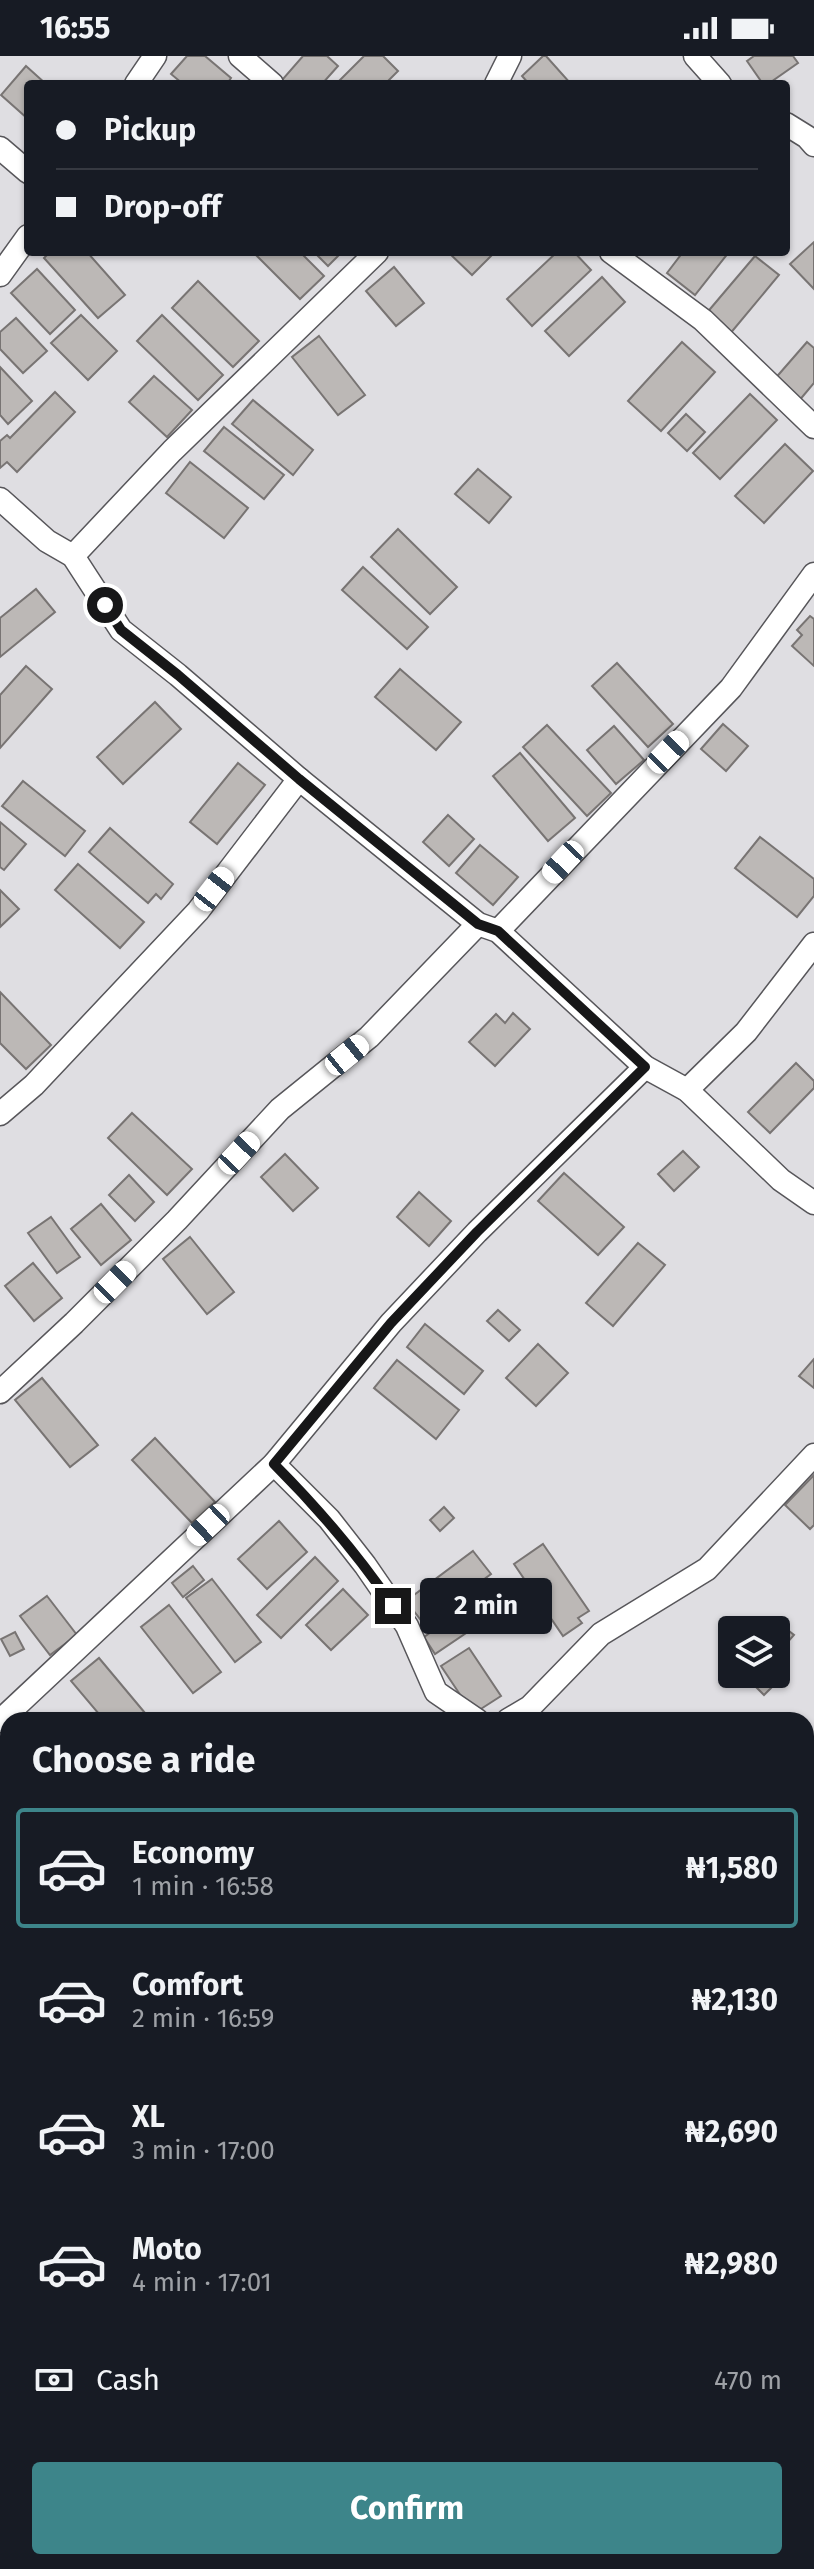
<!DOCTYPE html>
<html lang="en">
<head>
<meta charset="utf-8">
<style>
	:root { --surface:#171b24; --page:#20242c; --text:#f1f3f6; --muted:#9ea1a6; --line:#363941; --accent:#3d858a }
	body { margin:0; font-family:"Fira Sans",sans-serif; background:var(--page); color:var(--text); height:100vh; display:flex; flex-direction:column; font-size:30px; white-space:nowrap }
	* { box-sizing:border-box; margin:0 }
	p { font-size:26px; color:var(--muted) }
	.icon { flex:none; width:44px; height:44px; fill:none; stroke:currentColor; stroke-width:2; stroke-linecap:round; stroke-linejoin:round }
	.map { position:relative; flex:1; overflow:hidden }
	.drawer { position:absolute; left:0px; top:1656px; width:814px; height:858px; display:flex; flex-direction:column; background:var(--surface); border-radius:24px 24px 0 0; box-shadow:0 2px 6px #0004 }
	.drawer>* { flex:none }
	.guide { position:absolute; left:24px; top:24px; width:766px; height:176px; border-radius:8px; box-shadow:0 2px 6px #0004; display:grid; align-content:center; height:176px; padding:0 32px; background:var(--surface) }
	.controls { position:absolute; left:718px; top:1560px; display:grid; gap:16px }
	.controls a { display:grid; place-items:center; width:72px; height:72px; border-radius:8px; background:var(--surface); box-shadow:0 2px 6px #0004; font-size:40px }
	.end { position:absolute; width:36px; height:36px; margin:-18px; border:10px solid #171718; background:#fff; box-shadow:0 0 0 4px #fff }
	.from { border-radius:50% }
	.bubble { position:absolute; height:56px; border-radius:8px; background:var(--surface); box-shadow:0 2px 6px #0004; font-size:26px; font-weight:700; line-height:56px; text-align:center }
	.car { position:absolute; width:24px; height:48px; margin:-24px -12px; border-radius:10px; box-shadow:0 0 6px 2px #0007; background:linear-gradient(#fff 24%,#345 0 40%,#fff 0 76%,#345 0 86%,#fff 0) }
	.guide b { display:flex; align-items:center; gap:28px; height:76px; font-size:30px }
	.guide b+b { border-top:2px solid var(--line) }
	.guide i { width:20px; height:20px; background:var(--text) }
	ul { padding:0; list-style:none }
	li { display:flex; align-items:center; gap:24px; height:120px; margin:0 16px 12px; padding:0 16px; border:4px solid transparent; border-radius:8px }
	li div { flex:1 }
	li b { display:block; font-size:30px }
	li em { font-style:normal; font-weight:700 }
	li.current { border-color:var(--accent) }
	li>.icon { width:72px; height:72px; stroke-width:1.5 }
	h2 { padding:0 32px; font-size:36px; line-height:96px }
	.pay { display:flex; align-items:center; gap:20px; height:88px; padding:0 32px; font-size:30px }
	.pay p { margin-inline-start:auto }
	.primary-button { display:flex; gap:16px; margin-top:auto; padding:16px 32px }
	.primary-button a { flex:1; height:92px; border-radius:8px; background:var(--accent); color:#fff; font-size:32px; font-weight:700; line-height:92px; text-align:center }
	.status { display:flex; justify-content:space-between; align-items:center; height:56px; padding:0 40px; background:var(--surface); direction:ltr }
	.status svg { height:22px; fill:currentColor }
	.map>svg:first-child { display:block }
</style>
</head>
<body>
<div class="status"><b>16:55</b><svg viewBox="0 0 49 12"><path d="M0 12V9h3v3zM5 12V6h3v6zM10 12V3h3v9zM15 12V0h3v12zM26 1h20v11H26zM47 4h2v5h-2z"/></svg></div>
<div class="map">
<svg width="814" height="2513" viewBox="0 0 814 2513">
	<rect width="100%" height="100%" fill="#dfdee2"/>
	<g fill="#bcb8b6" stroke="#787473" stroke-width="2">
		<polygon points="187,0 205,0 231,22 227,28 183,28 171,18"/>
		<polygon points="303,0 327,0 338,10 322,28 287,28 282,24"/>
		<polygon points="364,0 383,0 398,15 385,28 336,28"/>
		<polygon points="543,0 546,0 571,28 529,28 522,20"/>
		<polygon points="754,0 793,0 798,7 768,28 763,28 747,5"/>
		<polygon points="26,10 46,28 28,28 28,63 1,39"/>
		<polygon points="814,186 814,233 790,208"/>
		<polygon points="50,196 87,196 125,239 98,262 44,202"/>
		<polygon points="253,196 300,196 324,220 300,243"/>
		<polygon points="314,196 342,196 328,210"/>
		<polygon points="448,196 495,196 472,219"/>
		<polygon points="557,196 574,196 591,214 532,270 507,243"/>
		<polygon points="683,196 729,196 695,239 667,217"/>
		<polygon points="755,200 779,219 729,279 705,259"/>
		<polygon points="394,211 424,247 396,270 366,235"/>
		<polygon points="37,213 75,254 50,278 11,237"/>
		<polygon points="602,221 625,246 569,300 545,275"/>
		<polygon points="198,225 259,285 233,311 172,252"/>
		<polygon points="81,259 117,295 88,324 51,287"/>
		<polygon points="162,259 223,319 198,344 137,285"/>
		<polygon points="16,262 47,295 23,317 0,293 0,276"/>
		<polygon points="319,280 365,339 338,359 292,301"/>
		<polygon points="682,286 715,316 661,375 628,345"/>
		<polygon points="807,286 814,292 814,327 798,346 773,325"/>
		<polygon points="0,311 32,345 8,368 0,359"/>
		<polygon points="154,320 192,354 167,381 129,346"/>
		<polygon points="55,336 75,356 17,416 7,406 0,412 0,385 7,379 10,382"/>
		<polygon points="750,338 777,364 720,423 693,397"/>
		<polygon points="253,344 313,394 293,419 232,368"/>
		<polygon points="686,358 705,376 687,395 668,377"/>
		<polygon points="224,371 284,419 264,443 204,395"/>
		<polygon points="785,388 813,415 764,467 735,440"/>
		<polygon points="190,406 248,452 224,482 166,437"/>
		<polygon points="478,413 511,441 489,467 455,438"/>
		<polygon points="398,473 457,531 430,558 371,501"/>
		<polygon points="363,511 428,571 407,593 342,534"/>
		<polygon points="36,533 55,556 0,601 0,562"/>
		<polygon points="810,560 814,563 814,610 792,590 802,579 797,574"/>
		<polygon points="617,607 673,668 648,691 592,630"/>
		<polygon points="26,610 52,633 0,692 0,639"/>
		<polygon points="400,613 461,666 436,694 375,641"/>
		<polygon points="155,646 181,673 123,728 97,701"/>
		<polygon points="723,668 748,690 726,715 701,693"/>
		<polygon points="547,669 611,737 587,760 523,691"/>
		<polygon points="614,670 644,704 616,728 587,694"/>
		<polygon points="520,697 575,762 548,785 493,720"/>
		<polygon points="238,707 265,729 217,788 190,766"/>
		<polygon points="23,725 85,775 65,800 2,750"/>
		<polygon points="448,759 474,783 449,810 423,786"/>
		<polygon points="0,766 26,788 4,814 0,811"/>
		<polygon points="110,772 173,828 161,843 156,838 148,847 89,796"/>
		<polygon points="760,781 814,823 814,840 797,861 735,812"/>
		<polygon points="480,789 518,821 493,849 456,817"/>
		<polygon points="78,808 144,866 120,892 55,834"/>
		<polygon points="0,834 19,853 0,871"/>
		<polygon points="0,936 51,989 26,1013 0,987"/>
		<polygon points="513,957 530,973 495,1010 469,986 496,958 505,967"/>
		<polygon points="796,1007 814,1025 814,1032 770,1077 748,1056"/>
		<polygon points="132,1057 192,1113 167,1139 108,1082"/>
		<polygon points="683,1095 699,1111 674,1135 658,1118"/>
		<polygon points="285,1098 318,1132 293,1155 261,1121"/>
		<polygon points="564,1117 624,1171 598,1199 538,1145"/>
		<polygon points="129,1119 154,1146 135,1165 109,1139"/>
		<polygon points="419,1136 451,1165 429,1190 397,1161"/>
		<polygon points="101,1148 131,1184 101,1209 71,1173"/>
		<polygon points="51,1161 80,1201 57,1217 28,1177"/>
		<polygon points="190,1181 234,1236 207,1258 163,1203"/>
		<polygon points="638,1187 665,1209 613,1270 586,1247"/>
		<polygon points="33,1207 62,1242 34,1265 5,1230"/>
		<polygon points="498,1254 520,1274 509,1285 487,1265"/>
		<polygon points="425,1268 483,1315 464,1338 407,1291"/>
		<polygon points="538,1288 568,1317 536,1350 506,1322"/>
		<polygon points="814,1303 814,1332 799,1320"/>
		<polygon points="397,1304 459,1354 436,1383 374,1332"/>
		<polygon points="42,1322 98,1389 70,1411 15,1344"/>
		<polygon points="155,1382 215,1446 192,1467 132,1404"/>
		<polygon points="814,1419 814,1469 810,1473 785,1449"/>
		<polygon points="444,1451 454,1462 440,1475 430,1464"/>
		<polygon points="279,1465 307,1496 267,1533 238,1503"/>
		<polygon points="543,1488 589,1555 578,1562 582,1567 563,1580 514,1508"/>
		<polygon points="473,1495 491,1518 424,1568 406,1545"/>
		<polygon points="315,1501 338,1525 281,1582 257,1559"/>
		<polygon points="193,1510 204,1524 183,1541 172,1527"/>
		<polygon points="212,1523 261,1586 235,1606 186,1542"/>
		<polygon points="343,1533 368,1559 331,1594 306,1569"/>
		<polygon points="47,1540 77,1579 50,1599 20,1560"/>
		<polygon points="169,1549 221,1616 193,1637 141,1571"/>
		<polygon points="466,1552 478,1569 435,1598 424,1581"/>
		<polygon points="780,1568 794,1579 785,1589 776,1581 776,1574 774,1574"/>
		<polygon points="15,1576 24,1593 10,1600 1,1583"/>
		<polygon points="469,1592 501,1640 473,1658 441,1610"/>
		<polygon points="99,1602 145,1657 137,1664 104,1664 71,1625"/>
		<polygon points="776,1603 788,1615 764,1639 743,1618 776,1618"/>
		<polygon points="806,1748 814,1755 814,1799 806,1792"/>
		<polygon points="0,1784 8,1793 8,1835 0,1842"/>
		<polygon points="0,1967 8,1976 8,2027 0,2018"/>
		<polygon points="806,1987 814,1995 814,2045 806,2037"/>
		<polygon points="0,2033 8,2042 8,2054 0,2061"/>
		<polygon points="0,2143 8,2151 8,2180 0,2189"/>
		<polygon points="808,2170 814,2175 814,2218 806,2211"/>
		<polygon points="8,2275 8,2319 0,2324 0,2280"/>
		<polygon points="8,2331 8,2370 1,2374 0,2336"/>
		<polygon points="493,2506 529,2506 522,2513 500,2513"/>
	</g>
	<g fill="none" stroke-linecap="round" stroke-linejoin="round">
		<g stroke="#57565a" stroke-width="25">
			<g id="minor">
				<polyline points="240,0 272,28"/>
				<polyline points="695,0 720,28"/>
				<polyline points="136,28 155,0"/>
				<polyline points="496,28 510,0"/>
				<polyline points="786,68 807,81 814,89"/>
				<polyline points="0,92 28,116"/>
				<polyline points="611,196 703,264 814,371"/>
				<polyline points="0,219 28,180"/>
				<polyline points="0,443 47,485 73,500 121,574 178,619 299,723 478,868 498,875 645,1011 687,1034 781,1124 814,1147"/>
				<polyline points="73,500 172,395 377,196"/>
				<polyline points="498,875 731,632 814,518"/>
				<polyline points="687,1034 746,976 814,888"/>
				<polyline points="0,1058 34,1029 198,855 299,723"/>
				<polyline points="0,1336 74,1267 177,1164 280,1053 369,981 478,868"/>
				<polyline points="274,1408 329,1463 365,1509 407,1570 436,1636 477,1664"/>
				<polyline points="508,1664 530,1651 601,1578 707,1513 814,1399"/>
				<polyline points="0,1665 274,1408 391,1267 477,1176 645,1011"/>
				<polyline points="806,1863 814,1854"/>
				<polyline points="0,2091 8,2085"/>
				<polyline points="0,2116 8,2123"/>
				<polyline points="806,2286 814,2279"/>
				<polyline points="0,2411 8,2418"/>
				<polyline points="111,2506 122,2513"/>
				<polyline points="457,2506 465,2513"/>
				<polyline points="771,2506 778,2513"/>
				<polyline points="212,2513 219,2506"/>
				<polyline points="578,2513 584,2506"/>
			</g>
		</g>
		<use href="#minor" stroke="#fff" stroke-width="22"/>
	</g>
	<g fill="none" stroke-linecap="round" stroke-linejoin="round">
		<path stroke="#171718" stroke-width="10" d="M105 549 121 574 178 619 299 723 478 868 498 875 645 1011 477 1176 391 1267 274 1408C320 1454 356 1496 393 1550"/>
	</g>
</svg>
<div class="controls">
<a><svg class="icon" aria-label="layers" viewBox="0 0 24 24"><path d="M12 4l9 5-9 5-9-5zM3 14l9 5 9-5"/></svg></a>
</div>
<i class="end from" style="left:105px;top:549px"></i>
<i class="end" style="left:393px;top:1550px"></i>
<div class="bubble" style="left:420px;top:1522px;width:132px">2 min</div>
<i class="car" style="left:668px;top:696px;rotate:44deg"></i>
<i class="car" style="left:563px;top:806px;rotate:223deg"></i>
<i class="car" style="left:214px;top:833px;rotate:38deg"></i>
<i class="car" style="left:347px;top:999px;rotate:51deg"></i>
<i class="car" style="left:239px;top:1097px;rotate:43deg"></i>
<i class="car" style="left:115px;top:1226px;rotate:45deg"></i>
<i class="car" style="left:208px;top:1469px;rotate:227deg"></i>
<div class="guide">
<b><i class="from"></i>Pickup</b>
<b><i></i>Drop-off</b>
</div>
<section class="drawer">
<h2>Choose a ride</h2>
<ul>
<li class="current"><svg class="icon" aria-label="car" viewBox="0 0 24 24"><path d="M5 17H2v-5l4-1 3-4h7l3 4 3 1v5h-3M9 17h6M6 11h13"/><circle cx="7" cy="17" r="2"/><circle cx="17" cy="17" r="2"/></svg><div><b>Economy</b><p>1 min · 16:58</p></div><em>₦1,580</em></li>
<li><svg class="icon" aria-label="car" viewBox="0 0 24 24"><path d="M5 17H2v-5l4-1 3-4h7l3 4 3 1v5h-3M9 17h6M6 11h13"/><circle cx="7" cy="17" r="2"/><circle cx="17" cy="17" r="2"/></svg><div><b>Comfort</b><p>2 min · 16:59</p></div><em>₦2,130</em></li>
<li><svg class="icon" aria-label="car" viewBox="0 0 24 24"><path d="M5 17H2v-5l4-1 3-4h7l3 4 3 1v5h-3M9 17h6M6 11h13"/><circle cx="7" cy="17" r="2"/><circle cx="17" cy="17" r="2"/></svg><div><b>XL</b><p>3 min · 17:00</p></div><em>₦2,690</em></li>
<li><svg class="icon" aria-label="car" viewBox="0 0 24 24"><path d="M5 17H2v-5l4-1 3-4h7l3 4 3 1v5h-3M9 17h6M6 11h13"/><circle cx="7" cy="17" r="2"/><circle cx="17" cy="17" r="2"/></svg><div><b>Moto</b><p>4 min · 17:01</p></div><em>₦2,980</em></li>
</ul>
<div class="pay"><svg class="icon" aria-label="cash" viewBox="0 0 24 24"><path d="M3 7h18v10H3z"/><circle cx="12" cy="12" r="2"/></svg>Cash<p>470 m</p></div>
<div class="primary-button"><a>Confirm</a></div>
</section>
</div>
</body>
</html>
